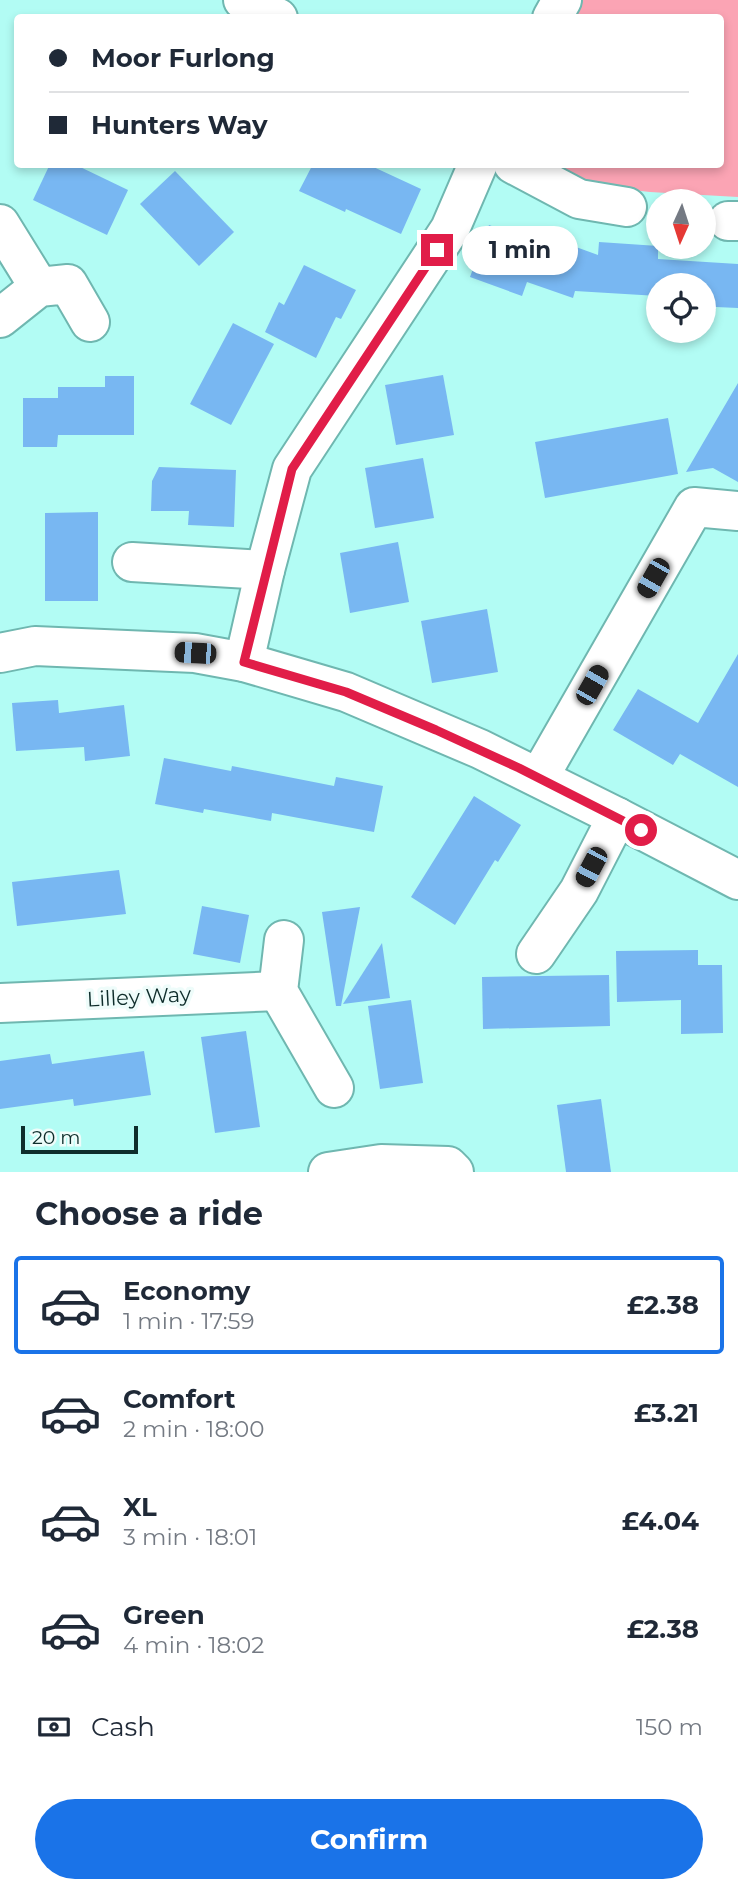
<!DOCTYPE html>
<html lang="en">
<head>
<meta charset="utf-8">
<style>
	:root { --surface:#fff; --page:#f2f2f3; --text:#1f2937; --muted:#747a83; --line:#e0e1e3; --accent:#1a73e8 }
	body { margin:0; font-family:Montserrat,sans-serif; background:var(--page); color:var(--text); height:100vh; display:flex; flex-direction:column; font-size:26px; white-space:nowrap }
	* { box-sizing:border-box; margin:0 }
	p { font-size:23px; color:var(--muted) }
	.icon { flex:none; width:38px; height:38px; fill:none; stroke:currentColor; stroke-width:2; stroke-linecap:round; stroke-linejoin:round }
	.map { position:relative; height:1172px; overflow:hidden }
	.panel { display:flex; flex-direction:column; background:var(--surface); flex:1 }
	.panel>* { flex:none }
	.guide { position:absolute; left:14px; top:14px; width:710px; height:154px; border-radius:7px; box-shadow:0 4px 10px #0003; display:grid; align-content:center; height:154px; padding:0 35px; background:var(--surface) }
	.needle { width:46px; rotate:183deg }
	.buttons { position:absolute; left:646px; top:189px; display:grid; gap:14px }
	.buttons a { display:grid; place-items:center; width:70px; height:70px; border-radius:50%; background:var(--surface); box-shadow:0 4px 10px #0003; font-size:35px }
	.scale { position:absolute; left:21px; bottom:18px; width:117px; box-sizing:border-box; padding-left:7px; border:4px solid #0e2d2b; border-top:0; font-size:19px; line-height:24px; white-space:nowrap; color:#0e2d2b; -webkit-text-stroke:5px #eefcfa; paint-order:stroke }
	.end { position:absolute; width:32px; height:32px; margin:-16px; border:9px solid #e11d48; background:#fff; box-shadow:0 0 0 4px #fff }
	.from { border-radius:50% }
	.bubble { position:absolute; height:49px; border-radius:24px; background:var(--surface); box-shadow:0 4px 10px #0003; font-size:23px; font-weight:700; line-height:49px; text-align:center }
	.car { position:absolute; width:21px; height:42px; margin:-21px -10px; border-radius:9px; box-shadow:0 0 5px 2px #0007; background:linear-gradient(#222 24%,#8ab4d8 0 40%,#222 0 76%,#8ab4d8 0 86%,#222 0) }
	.guide b { display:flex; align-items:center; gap:24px; height:66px; font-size:26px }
	.guide b+b { border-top:2px solid var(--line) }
	.guide i { width:18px; height:18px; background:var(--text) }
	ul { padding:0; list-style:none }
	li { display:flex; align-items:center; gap:21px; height:98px; margin:0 14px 10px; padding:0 21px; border:4px solid transparent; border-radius:7px }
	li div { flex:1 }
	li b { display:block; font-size:26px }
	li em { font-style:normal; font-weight:700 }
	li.on { border-color:var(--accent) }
	li>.icon { width:63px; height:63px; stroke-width:1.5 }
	h2 { padding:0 35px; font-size:32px; line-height:84px }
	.pay { display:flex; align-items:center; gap:18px; height:77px; padding:0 35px; font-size:26px }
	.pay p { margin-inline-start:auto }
	.primary-button { display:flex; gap:14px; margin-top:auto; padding:14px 35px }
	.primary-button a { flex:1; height:80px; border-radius:42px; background:var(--accent); color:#fff; font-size:28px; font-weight:700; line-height:80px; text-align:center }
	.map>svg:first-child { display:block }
</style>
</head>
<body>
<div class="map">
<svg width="738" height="1172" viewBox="0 0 738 1172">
	<rect width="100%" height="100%" fill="#b2fcf4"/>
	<polygon fill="#fba4b4" points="582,0 738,0 738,197 650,192 588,185 530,165 721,164 721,18 570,17"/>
	<g fill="#78b7f2">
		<polygon points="50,164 74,164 128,190 107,235 33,200"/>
		<polygon points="313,164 367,164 421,189 401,234 346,209 345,212 299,191"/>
		<polygon points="175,171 234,232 199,266 140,204"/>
		<polygon points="489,225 551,248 554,239 598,255 599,242 658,246 658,259 738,264 738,308 716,307 716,310 704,309 704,285 658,285 658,296 575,291 573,298 527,282 522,296 470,277"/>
		<polygon points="304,265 356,290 341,319 336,317 316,358 265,332 279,302 284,305"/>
		<polygon points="233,323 274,344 231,425 190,404"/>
		<polygon points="443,375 454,435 396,445 385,385"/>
		<polygon points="105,376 134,376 134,435 58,435 57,447 23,447 23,398 58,398 58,387 105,387"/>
		<polygon points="738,383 738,482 713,468 686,472"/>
		<polygon points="668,418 678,474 545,498 535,442"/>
		<polygon points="423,458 434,518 375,528 365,468"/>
		<polygon points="159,467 236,470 234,527 188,525 189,511 151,511 152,481"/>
		<polygon points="98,512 98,601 45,601 45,513"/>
		<polygon points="398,542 409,602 350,613 340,553"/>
		<polygon points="487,609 498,672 432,683 421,621"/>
		<polygon points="738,654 738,787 680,754 673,765 613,730 638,689 698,723"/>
		<polygon points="58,700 59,713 124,705 130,756 85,761 84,747 16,751 12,703"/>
		<polygon points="164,758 231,771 232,766 334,786 336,777 383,786 374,832 272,813 271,821 204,809 203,813 155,804"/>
		<polygon points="474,796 521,825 498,862 495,860 455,925 411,897"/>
		<polygon points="119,870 126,914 17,926 12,882"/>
		<polygon points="202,906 249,915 240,963 193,954"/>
		<polygon points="360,907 341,1006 336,1006 322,912"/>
		<polygon points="382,943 390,998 343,1004"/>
		<polygon points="698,950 698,965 722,965 723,1033 681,1034 681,1000 617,1002 616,951"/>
		<polygon points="609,975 610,1026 483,1029 482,977"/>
		<polygon points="411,1000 423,1083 380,1089 368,1006"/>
		<polygon points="246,1031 260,1127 215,1133 201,1037"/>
		<polygon points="144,1051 151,1095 74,1106 73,1099 0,1109 0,1061 50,1054 52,1064"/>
		<polygon points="601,1099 611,1172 566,1172 557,1105"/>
	</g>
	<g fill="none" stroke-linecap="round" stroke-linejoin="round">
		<g stroke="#6fb7b0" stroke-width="42">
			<g id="minor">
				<polyline points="243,0 278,18"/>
				<polyline points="552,18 562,0"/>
				<polyline points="513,164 579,199 627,207"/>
				<polyline points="728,221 738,221"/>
				<polyline points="0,224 39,287"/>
				<polyline points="0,318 39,287 68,284 90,322"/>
				<polyline points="132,562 265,570"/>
				<polyline points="0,653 35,646 195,653 244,662 346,692 480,749 617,817 738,880"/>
				<polyline points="244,662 265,570 292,469 450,229 478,164"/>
				<polyline points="539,777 694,507 738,511"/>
				<polyline points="284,940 278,991 334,1088"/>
				<polyline points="536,954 579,891 617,817"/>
				<polyline points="0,1003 278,991"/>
				<polyline points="328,1172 381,1164 448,1166 454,1172"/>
			</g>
		</g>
		<use href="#minor" stroke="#fff" stroke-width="38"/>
	</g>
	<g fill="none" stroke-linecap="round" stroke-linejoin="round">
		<polyline stroke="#e11d48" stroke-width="9" points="437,250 292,469 244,662 346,692 436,730 519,768 641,830"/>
	</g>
	<g text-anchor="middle" stroke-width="7" stroke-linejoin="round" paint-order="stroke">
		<g font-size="21" fill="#0e2d2b" stroke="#eefcfa">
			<text transform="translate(139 997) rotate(-3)" y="7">Lilley Way</text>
		</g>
	</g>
</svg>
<div class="buttons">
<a><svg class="needle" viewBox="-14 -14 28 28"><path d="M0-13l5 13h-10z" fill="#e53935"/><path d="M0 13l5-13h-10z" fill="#747a83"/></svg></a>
<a><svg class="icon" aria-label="locate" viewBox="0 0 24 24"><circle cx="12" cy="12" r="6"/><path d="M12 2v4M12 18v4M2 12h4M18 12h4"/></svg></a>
</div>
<div class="scale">20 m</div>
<i class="end from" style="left:641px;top:830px"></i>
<i class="end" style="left:437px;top:250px"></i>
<div class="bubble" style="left:462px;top:226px;width:116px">1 min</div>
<i class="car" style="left:653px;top:578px;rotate:210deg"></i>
<i class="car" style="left:195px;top:653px;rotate:273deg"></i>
<i class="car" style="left:592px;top:685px;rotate:30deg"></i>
<i class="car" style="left:591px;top:867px;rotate:208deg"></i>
<div class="guide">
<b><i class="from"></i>Moor Furlong</b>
<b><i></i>Hunters Way</b>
</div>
</div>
<section class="panel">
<h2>Choose a ride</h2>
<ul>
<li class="on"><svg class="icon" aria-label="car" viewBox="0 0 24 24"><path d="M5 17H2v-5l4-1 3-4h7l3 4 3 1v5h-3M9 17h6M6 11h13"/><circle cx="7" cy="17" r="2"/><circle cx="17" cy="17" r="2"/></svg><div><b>Economy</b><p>1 min · 17:59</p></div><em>£2.38</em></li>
<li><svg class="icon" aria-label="car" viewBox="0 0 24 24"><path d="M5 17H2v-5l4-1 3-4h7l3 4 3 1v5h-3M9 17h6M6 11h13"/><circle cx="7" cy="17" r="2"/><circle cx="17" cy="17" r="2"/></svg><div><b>Comfort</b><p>2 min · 18:00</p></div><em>£3.21</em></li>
<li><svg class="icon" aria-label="car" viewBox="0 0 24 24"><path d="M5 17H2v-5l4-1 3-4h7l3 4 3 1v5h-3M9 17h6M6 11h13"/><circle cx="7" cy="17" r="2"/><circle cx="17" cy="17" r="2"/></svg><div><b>XL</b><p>3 min · 18:01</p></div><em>£4.04</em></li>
<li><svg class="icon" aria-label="car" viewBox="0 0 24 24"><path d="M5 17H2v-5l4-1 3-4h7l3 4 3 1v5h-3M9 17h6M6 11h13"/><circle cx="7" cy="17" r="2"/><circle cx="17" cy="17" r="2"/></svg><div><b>Green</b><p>4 min · 18:02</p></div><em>£2.38</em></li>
</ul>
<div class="pay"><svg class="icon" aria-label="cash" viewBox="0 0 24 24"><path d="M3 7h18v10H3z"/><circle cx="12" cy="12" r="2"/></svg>Cash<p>150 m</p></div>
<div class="primary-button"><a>Confirm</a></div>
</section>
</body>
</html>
